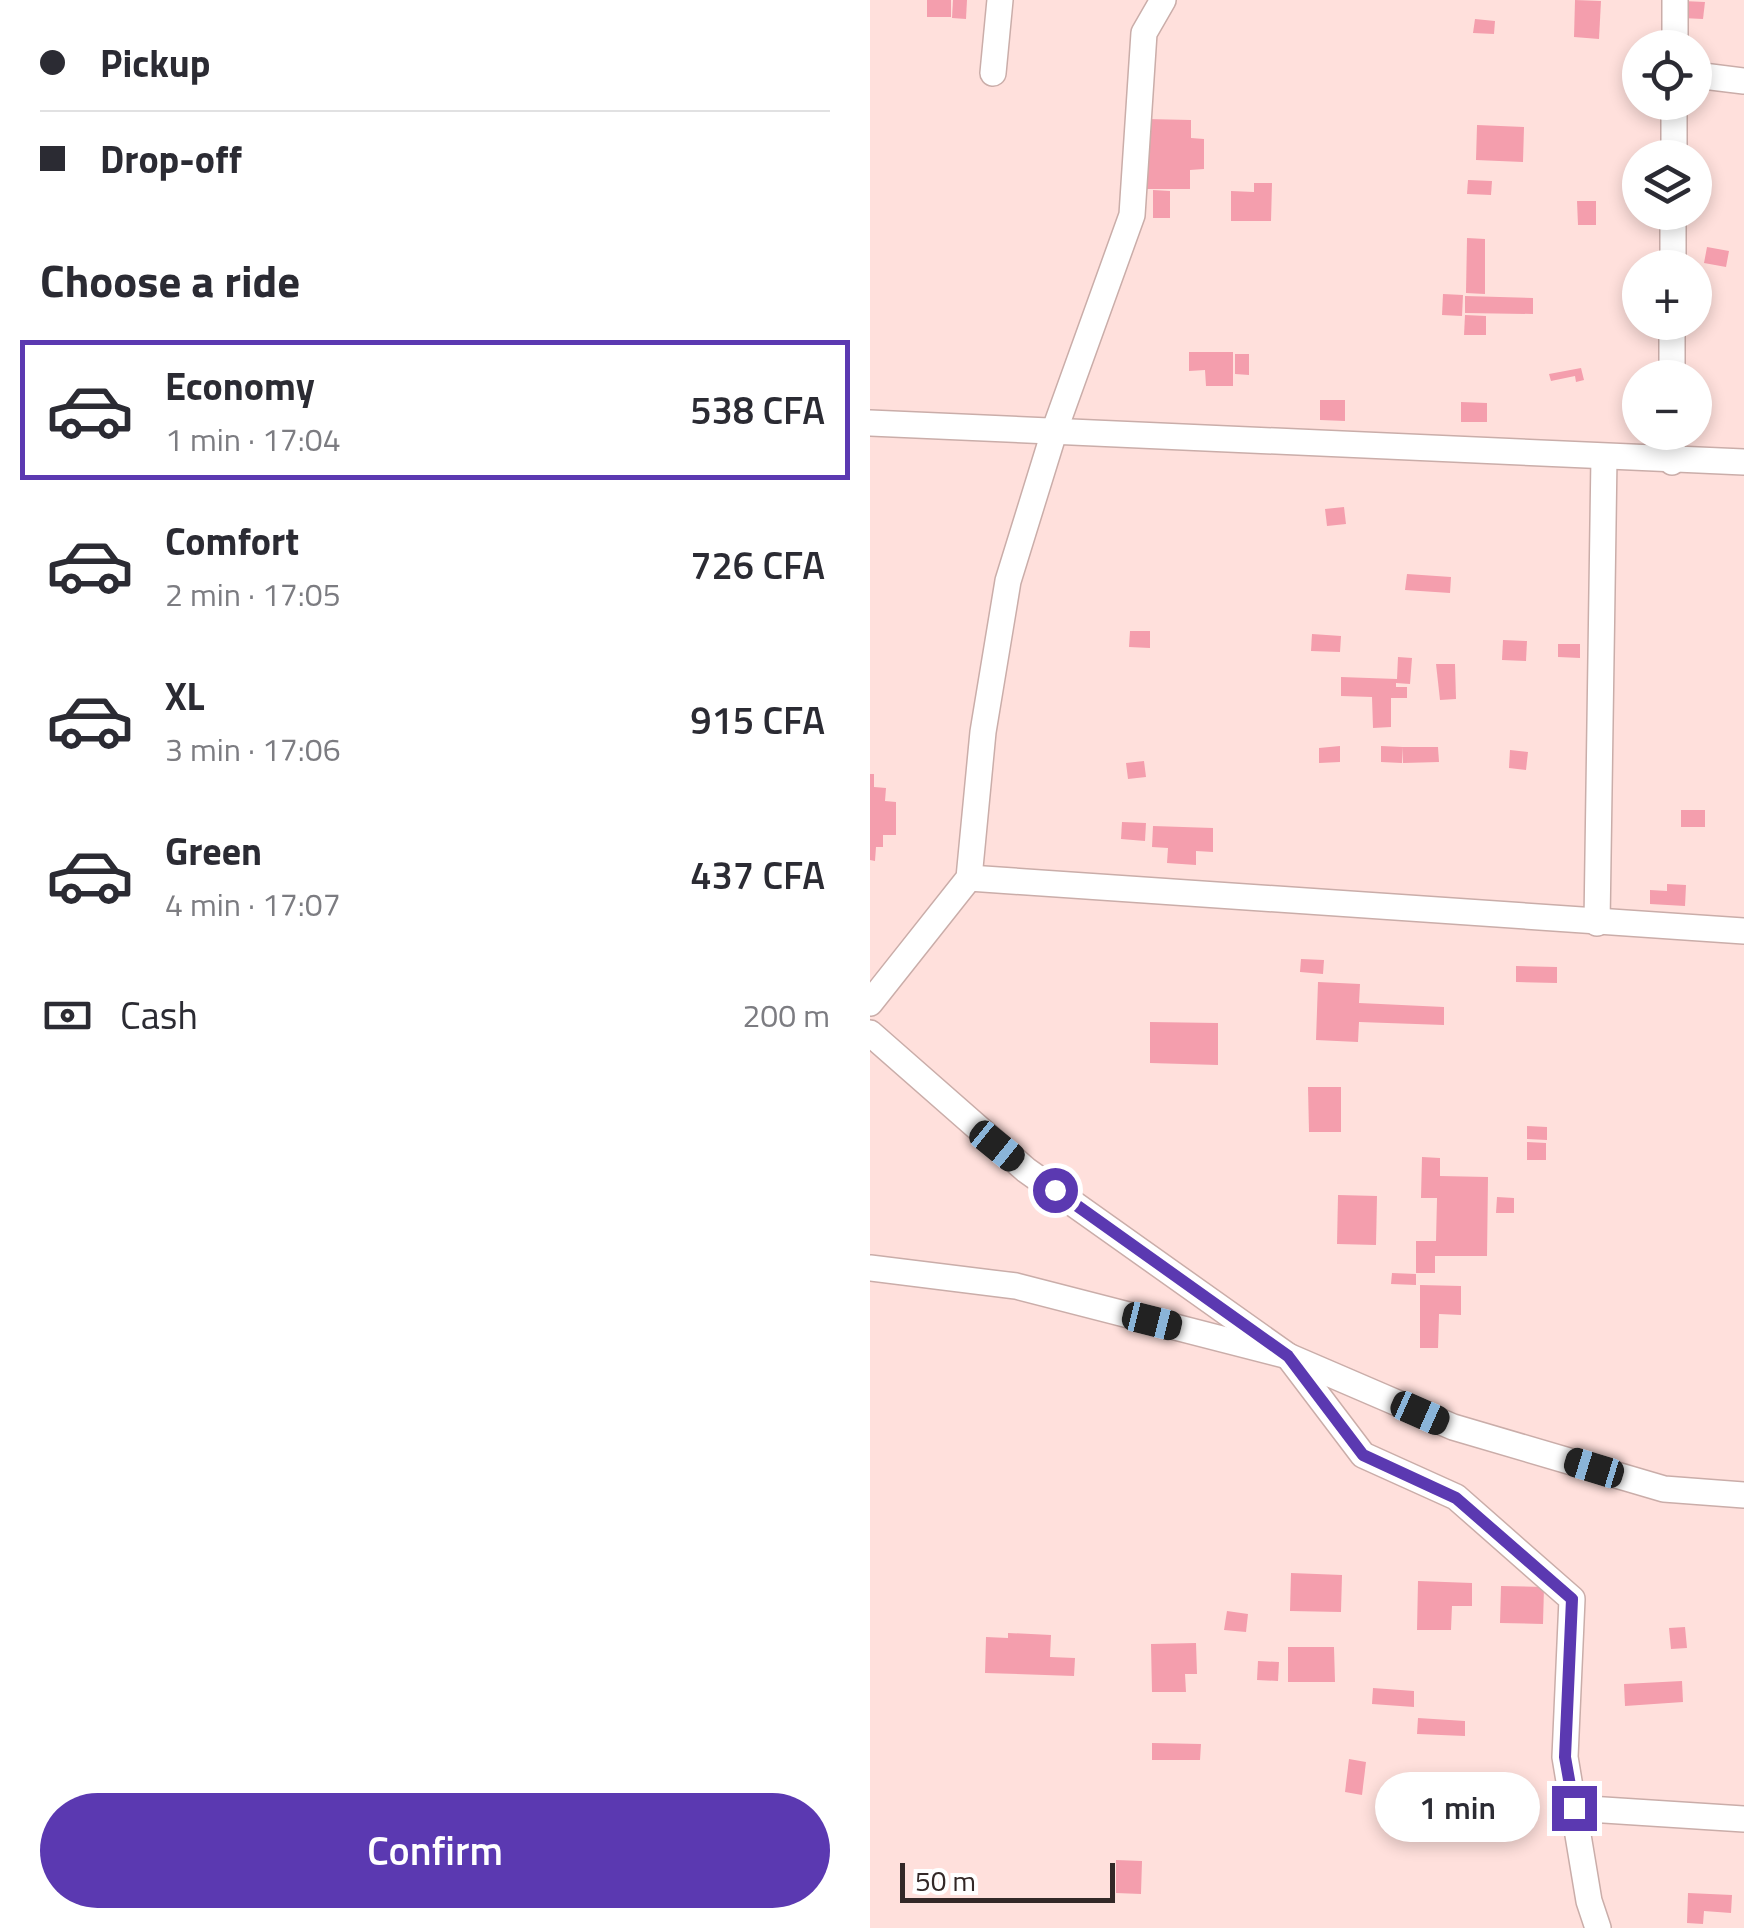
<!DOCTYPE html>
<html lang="en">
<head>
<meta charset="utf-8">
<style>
	:root { --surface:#fff; --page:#f2f2f3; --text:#2b2b33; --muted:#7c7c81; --line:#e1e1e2; --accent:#5b39b1 }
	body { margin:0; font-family:"Titillium Web",sans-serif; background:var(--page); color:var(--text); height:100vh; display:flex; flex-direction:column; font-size:38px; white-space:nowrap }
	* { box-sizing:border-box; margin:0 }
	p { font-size:32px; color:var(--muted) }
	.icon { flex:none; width:55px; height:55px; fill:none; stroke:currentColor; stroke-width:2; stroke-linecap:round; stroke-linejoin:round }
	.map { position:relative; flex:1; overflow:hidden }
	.sheet { display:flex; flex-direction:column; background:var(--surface); width:870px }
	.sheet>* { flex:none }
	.hud { display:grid; align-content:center; height:220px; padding:0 40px; background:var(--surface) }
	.buttons { position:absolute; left:752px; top:30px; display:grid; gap:20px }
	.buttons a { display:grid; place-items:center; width:90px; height:90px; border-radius:50%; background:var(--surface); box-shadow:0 5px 15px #0003; font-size:50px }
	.scale { position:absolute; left:30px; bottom:25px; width:215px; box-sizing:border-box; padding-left:10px; border:5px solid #332827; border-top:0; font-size:28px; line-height:35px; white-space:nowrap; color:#332827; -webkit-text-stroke:8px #fff; paint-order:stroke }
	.end { position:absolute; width:45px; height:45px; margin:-22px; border:12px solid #5b39b1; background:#fff; box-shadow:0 0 0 5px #fff }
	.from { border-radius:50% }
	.bubble { position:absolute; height:70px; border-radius:35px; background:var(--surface); box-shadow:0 5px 15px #0003; font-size:32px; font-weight:600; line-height:70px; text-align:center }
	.car { position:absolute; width:30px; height:60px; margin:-30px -15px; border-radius:12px; box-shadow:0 0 8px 2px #0007; background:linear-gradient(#222 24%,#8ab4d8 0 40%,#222 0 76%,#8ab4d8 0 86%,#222 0) }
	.hud b { display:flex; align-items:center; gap:35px; height:95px; font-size:38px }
	.hud b+b { border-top:2px solid var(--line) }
	.hud i { width:25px; height:25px; background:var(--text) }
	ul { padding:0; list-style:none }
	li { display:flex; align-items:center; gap:30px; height:140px; margin:0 20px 15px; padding:0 20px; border:5px solid transparent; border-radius:0px }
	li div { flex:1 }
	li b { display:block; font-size:38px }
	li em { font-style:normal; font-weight:600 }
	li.active { border-color:var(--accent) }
	li>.icon { width:90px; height:90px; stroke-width:1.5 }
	h2 { padding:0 40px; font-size:45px; line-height:120px }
	.pay { display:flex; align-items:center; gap:25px; height:110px; padding:0 40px; font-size:38px }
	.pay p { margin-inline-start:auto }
	.primary-button { display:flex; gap:20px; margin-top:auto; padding:20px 40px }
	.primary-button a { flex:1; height:115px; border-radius:60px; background:var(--accent); color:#fff; font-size:40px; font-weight:600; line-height:115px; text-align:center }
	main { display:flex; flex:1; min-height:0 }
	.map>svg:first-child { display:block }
</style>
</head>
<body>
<main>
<section class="sheet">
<div class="hud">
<b><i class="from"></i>Pickup</b>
<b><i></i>Drop-off</b>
</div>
<h2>Choose a ride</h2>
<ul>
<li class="active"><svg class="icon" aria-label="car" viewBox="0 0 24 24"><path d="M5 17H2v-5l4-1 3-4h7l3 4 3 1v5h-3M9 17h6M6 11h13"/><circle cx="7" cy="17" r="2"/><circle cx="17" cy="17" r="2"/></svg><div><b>Economy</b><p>1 min · 17:04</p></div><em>538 CFA</em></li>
<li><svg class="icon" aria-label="car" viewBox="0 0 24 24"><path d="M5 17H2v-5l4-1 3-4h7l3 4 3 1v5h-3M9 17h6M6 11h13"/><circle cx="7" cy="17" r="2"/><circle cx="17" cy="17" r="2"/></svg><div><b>Comfort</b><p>2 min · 17:05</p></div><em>726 CFA</em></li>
<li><svg class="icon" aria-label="car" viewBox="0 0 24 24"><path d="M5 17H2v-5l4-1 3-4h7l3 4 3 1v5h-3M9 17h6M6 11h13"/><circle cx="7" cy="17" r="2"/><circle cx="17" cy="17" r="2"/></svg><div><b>XL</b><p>3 min · 17:06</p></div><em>915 CFA</em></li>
<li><svg class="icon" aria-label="car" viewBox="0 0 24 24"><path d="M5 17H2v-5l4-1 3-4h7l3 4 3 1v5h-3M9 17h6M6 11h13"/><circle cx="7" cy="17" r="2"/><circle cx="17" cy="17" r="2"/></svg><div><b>Green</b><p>4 min · 17:07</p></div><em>437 CFA</em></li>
</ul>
<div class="pay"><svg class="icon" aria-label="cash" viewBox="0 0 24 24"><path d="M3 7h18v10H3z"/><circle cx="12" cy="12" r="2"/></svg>Cash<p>200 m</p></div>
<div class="primary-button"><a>Confirm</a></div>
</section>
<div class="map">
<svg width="874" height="1928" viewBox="0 0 874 1928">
	<rect width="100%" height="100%" fill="#ffe0dc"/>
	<g fill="#f49ead">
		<rect x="57" y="0" width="24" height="17"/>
		<polygon points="83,0 97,0 96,19 82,18"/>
		<polygon points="705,0 731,1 729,39 704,37"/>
		<polygon points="813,1 835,2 833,19 812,18"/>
		<polygon points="605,19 625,21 624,34 603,33"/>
		<polygon points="276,119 321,120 321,138 334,139 334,169 320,170 320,189 276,189"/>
		<polygon points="607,125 654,127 653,162 606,160"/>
		<polygon points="598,180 622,181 621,195 597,194"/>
		<polygon points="384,183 402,183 401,221 361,221 361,191 384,192"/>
		<polygon points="283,190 300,191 300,218 283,218"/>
		<polygon points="707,201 726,201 726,225 708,225"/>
		<polygon points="597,238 615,239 615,294 596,293"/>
		<polygon points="837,247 859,251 856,267 834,263"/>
		<polygon points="573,294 593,295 592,316 572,315"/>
		<polygon points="595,296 663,298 663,314 595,313"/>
		<polygon points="595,315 616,316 616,335 594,335"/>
		<polygon points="319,352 363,352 363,386 336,386 335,370 319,371"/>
		<polygon points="365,354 379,354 379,375 365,374"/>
		<polygon points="711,368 714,380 706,382 705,376 681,381 679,374"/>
		<polygon points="450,400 475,400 475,421 450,420"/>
		<polygon points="591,402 617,403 617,422 591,422"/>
		<polygon points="474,507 476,524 457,526 455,509"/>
		<polygon points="537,574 581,577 580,593 535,590"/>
		<polygon points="260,631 280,631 280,648 259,647"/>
		<polygon points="442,634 471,636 470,652 441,651"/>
		<polygon points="633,640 657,641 656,661 632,660"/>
		<polygon points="688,644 710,644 710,658 688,657"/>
		<polygon points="528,657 542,658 540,684 526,683 526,687 537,687 537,698 521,698 521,727 503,728 502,697 471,696 471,677 527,679"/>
		<polygon points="566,664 585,664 586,699 570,700"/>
		<polygon points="470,746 470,762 449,763 449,748"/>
		<polygon points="511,746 533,747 532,763 511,762"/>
		<polygon points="533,747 568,747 569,762 533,763"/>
		<polygon points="640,750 658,752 656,770 639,768"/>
		<polygon points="274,761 276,777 258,779 256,763"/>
		<polygon points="0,774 4,774 4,787 16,788 15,801 26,802 26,835 13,835 13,847 6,847 5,861 0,860"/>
		<rect x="811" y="810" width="24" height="17"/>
		<polygon points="252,822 276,823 275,841 251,839"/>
		<polygon points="283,826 343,828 343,852 326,851 326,865 297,863 298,848 282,847"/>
		<polygon points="797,884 816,885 815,906 780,904 780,890 797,891"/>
		<polygon points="431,959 454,960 453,974 430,972"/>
		<polygon points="646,966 687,967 687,983 646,982"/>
		<polygon points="448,982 490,984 489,1003 574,1007 574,1025 489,1022 488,1042 446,1040"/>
		<polygon points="280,1022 348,1023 348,1065 280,1063"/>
		<polygon points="438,1087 471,1087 471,1132 439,1132"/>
		<polygon points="657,1126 677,1127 677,1140 657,1139"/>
		<polygon points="657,1142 676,1143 676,1160 657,1160"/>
		<polygon points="552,1157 570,1158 570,1176 618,1177 617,1256 565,1256 565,1273 546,1273 546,1241 566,1241 567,1198 551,1198"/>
		<polygon points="468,1195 507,1196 506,1245 467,1244"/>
		<polygon points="627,1197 644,1198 644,1213 626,1213"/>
		<polygon points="522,1273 546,1274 546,1285 521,1284"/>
		<polygon points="550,1285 591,1286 591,1315 569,1314 568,1348 550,1348"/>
		<polygon points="421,1573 472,1575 471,1612 420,1611"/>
		<polygon points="548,1581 602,1583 602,1606 582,1606 581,1630 547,1630"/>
		<polygon points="631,1586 674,1587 673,1624 630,1623"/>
		<polygon points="357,1611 378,1614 376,1632 354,1630"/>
		<polygon points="815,1627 817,1648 801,1649 799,1628"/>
		<polygon points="138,1633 181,1635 180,1657 205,1658 204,1676 115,1673 116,1637 138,1638"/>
		<polygon points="326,1643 327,1674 315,1674 316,1692 282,1692 281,1644"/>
		<polygon points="418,1647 464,1647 465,1682 418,1682"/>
		<polygon points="388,1661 409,1662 408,1681 387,1680"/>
		<polygon points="812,1681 813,1702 755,1706 754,1684"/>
		<polygon points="503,1688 544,1691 544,1707 502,1704"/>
		<polygon points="548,1718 595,1721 595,1736 547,1734"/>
		<polygon points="282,1743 331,1744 330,1760 282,1760"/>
		<polygon points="479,1759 496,1762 492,1795 475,1792"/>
		<rect x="543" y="1783" width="26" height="16"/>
		<polygon points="246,1860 272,1861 271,1894 246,1893"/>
		<polygon points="818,1893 862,1895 861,1913 834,1911 833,1924 817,1923"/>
	</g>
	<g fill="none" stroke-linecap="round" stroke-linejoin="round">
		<g stroke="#caada9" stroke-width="28">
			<g id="minor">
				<polyline points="805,48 805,0"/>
				<polyline points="123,73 130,0"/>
				<polyline points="825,75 874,81"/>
				<polyline points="804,158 804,102"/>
				<polyline points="803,268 803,212"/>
				<polyline points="802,378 802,322"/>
				<polyline points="0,423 874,462"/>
				<polyline points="802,462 802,432"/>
				<polyline points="99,878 874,931"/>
				<polyline points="727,923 734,457"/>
				<polyline points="0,1003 99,878 113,732 138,581 185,429 262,215 274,33 293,0"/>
				<polyline points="0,1033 156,1170 418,1356 493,1455 586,1497 702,1599 695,1757 719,1901 728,1928"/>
				<polyline points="0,1268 146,1286 418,1356 583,1427 794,1489 874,1495"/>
				<polyline points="703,1808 874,1819"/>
			</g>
		</g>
		<use href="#minor" stroke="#fff" stroke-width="25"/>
	</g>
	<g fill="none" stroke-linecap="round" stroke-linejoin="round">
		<polyline stroke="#5b39b1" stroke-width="12" points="185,1190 418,1356 493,1455 586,1498 702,1599 695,1757 704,1808"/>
	</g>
</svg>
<div class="buttons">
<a><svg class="icon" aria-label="locate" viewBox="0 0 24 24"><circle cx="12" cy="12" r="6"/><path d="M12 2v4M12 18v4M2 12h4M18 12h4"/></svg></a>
<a><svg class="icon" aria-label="layers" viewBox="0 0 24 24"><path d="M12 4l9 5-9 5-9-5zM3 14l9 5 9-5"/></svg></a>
<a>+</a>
<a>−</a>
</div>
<div class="scale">50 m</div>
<i class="end from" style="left:185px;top:1190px"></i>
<i class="end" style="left:704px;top:1808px"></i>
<div class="bubble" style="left:505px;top:1772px;width:165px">1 min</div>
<i class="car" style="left:127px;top:1146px;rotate:129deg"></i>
<i class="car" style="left:282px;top:1321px;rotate:104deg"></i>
<i class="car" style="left:550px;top:1413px;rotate:114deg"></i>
<i class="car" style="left:724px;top:1468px;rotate:287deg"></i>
</div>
</main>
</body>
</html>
